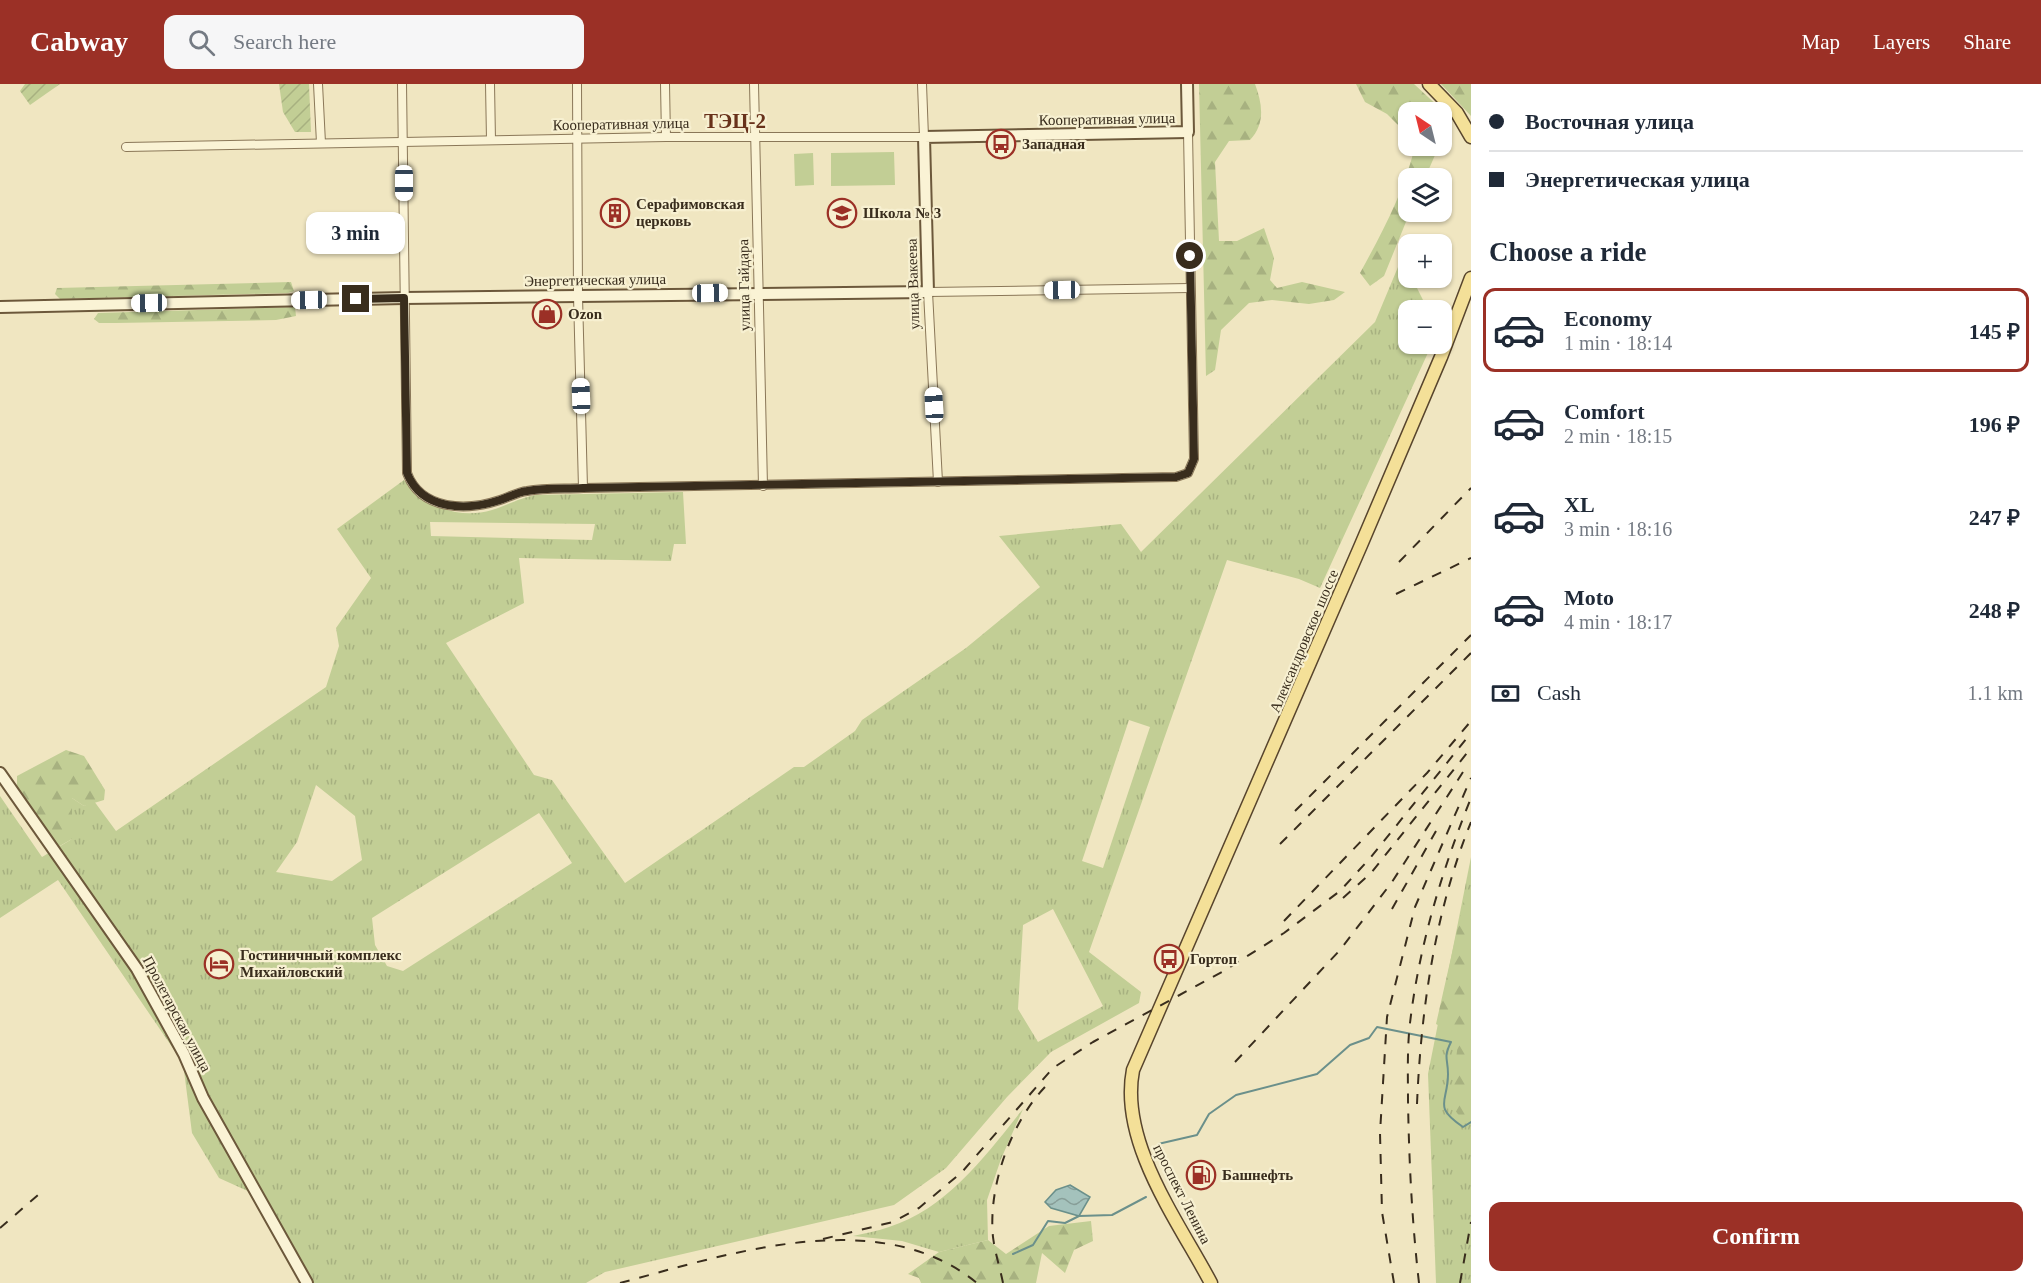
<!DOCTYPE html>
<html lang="en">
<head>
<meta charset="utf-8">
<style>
	:root { --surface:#fff; --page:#f6f6f7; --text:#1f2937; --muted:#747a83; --line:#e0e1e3; --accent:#9b3026 }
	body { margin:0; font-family:Georgia,serif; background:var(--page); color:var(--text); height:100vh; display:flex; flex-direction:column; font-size:22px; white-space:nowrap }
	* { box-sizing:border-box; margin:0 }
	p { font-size:20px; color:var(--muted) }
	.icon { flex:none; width:33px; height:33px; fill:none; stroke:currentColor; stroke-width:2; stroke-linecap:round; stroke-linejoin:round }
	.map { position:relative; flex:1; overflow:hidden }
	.details { display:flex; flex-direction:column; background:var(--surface); width:570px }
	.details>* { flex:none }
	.guide { display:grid; align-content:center; height:132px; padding:0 18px; background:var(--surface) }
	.needle { width:39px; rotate:325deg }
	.tools { position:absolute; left:1398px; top:18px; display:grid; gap:12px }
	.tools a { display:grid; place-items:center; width:54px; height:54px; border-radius:12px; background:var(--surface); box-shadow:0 2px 4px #0004; font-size:30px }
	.end { position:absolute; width:27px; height:27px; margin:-14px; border:8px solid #392d1d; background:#fff; box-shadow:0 0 0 3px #fff }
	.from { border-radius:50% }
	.bubble { position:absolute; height:42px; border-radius:12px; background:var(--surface); box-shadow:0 2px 4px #0004; font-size:20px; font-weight:700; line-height:42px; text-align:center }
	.car { position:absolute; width:18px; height:36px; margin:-18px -9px; border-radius:8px; box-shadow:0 0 4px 2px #0007; background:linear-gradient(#fff 24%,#345 0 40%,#fff 0 76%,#345 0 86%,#fff 0) }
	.guide b { display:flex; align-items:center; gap:21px; height:57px; font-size:22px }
	.guide b+b { border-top:2px solid var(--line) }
	.guide i { width:15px; height:15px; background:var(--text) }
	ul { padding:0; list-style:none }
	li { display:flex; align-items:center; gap:18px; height:84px; margin:0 12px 9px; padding:0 6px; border:3px solid transparent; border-radius:12px }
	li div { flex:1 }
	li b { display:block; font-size:22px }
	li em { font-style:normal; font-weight:700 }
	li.current { border-color:var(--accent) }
	li>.icon { width:54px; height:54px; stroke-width:1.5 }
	h2 { padding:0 18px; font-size:27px; line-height:72px }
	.pay { display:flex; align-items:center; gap:15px; height:66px; padding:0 18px; font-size:22px }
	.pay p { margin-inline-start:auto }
	.cta { display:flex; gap:12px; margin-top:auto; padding:12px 18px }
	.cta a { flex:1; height:69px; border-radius:12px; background:var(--accent); color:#fff; font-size:24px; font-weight:700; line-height:69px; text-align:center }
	header { display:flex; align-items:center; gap:36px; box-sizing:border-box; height:84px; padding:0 30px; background:var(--accent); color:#fff }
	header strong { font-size:28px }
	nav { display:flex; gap:33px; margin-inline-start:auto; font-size:21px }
	.search { width:420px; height:54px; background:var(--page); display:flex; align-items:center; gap:15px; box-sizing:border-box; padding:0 21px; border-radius:12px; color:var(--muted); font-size:22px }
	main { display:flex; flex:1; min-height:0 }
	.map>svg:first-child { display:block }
</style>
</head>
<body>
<header>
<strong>Cabway</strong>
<div class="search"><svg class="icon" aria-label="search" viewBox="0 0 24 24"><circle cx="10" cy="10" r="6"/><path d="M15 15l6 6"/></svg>Search here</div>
<nav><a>Map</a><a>Layers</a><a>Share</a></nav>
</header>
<main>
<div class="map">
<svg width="1471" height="1199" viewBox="0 0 1471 1199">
	<defs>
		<pattern id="grass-tufts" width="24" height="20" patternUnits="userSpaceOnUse" patternTransform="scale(1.5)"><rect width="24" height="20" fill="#c2ce95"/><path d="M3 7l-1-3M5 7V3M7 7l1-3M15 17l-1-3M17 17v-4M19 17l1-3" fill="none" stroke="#a7b180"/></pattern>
		<pattern id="forest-firs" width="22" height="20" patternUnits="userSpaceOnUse" patternTransform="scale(1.5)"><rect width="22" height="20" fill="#c2ce95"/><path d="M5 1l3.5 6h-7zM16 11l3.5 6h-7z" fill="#a7b180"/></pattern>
		<pattern id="garden-furrows" width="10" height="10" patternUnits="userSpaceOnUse" patternTransform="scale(1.5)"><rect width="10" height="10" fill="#c2ce95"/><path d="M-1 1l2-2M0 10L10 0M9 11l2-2" fill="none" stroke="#a7b180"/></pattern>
		<pattern id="water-waves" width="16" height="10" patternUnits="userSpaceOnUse" patternTransform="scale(1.5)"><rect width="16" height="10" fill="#a4c2bc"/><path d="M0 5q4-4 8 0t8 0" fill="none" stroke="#879e98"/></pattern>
	</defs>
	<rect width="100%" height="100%" fill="#f0e6c1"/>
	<g fill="url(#grass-tufts)" fill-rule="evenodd">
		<path d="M1398 183 1408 188V194H1412L1428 226H1408V260H1432L1320 504 1299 495 1227 476 1089 868 1141 908 1139 919 1051 968 1007 1013 946 1084 894 1121 605 1188 586 1199H309L259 1112 219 1094 192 1049 183 979 58 796 0 834V712L42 773 72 755V714L84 722 94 717 116 747 326 603 339 562 336 544 371 494 337 445 404 396C425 422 458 436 492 426 508 421 519 414 536 411L683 408 686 460H674L671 477 519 474 524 519 446 559 534 691 552 696 625 799 794 683H804L855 647 862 636 966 564 1040 503 999 452 1121 440 1141 468 1375 238ZM430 438 595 440 592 456 431 452ZM1129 636 1150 643 1103 784 1082 777ZM316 701 355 732 362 776 332 797 276 788 297 758ZM539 729 572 779 403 887 387 882 375 861 372 834ZM1053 825 1103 922 1038 958 1018 925 1023 841Z"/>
		<polygon points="1471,773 1471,1199 1436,1199 1428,990"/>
		<path d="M1023 1025 1001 1075 987 1116 988 1156 939 1168 902 1157 853 1152C865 1149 878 1147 889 1143 947 1125 987 1070 1023 1025Z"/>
	</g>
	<g fill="url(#forest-firs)">
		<path d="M1199 0H1255C1262 19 1266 39 1250 56L1229 57 1215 78 1219 157H1237L1264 144 1274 174 1270 196 1277 204 1302 198 1345 208 1334 216 1309 220 1272 216 1249 219 1221 246 1215 286 1206 292Z"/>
		<polygon points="1356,0 1414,0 1441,25 1447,42 1442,55 1442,28 1408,28 1408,51 1387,30 1365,18"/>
		<polygon points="1441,0 1471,0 1471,32"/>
		<path d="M1415 62H1439L1425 94H1408L1410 128 1384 192 1370 202 1360 189C1383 147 1404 108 1415 62Z"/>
		<polygon points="291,198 294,207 288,209 60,215 55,210 57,204"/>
		<polygon points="295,223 296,232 276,236 116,239 99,239 94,235 98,229"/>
		<polygon points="66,666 84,672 105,706 104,716 84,722 72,714 72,755 58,763 17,702 17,692"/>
		<polygon points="1464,816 1471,817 1471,1029 1468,1033 1461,1034 1450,1020 1459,952 1436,940"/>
		<polygon points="1091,1137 1093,1157 1074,1166 1065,1189 1042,1169 1036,1199 921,1199 919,1194 908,1190 939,1168 988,1156 1006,1170 1049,1142"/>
	</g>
	<g fill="url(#garden-furrows)">
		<polygon points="25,0 60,0 30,21 20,7"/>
		<polygon points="279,0 309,0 311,48 295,48 283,28"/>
	</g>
	<g fill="#c2ce95">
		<polygon points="894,68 895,101 831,102 831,69"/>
		<polygon points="813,69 814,101 795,102 794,70"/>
	</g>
	<polygon fill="url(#water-waves)" stroke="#6b908b" stroke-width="1.5" points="1070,1101 1090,1113 1079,1132 1051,1124 1045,1118 1056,1106"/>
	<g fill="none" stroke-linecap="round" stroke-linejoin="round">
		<g stroke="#6b908b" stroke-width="2">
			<path d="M1158 1060 1197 1051 1209 1030 1236 1011 1317 990 1350 961 1369 954 1377 943 1451 958C1443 974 1448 974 1448 990 1448 1019 1432 1022 1463 1043L1471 1038"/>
			<polyline points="1013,1170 1033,1161 1048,1137 1065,1139 1079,1132 1112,1131 1146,1113"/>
		</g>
		<g stroke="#8a7758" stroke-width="10">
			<g id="street">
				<polyline points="318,0 321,59"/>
				<path d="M402 0 407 389C421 427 467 427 500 416 509 413 518 408 527 407 545 404 565 405 583 404L1176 393 1188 389 1194 375 1188 48"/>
				<polyline points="490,0 491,56"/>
				<polyline points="577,0 578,212 583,404"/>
				<polyline points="665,0 666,53"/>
				<polyline points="754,0 763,402"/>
				<polyline points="126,63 666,53 924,53 922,0"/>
				<polyline points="938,398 928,208 1190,204"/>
			</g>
		</g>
		<g stroke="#6c583b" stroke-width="14">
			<g id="secondary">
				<polyline points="0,223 404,214 928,208 924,53 1188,48 1187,0"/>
				<polyline points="0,689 137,885 184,970 203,1014 307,1199"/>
			</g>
		</g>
		<g stroke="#58452d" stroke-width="15">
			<g id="primary">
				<polyline points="1429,0 1457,29 1471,53"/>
				<path d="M1211 1199C1178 1137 1119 1058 1133 986L1361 461 1441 273 1471 194"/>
			</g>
		</g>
		<use href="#street" stroke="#faf3d5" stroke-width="8"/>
		<use href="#secondary" stroke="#faf3d5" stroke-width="10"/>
		<use href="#primary" stroke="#f4e098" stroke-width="12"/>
		<g stroke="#392d1d" stroke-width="2" stroke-dasharray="10 10" stroke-linecap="butt">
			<polyline points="1399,478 1471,404"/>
			<polyline points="1396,510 1471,474"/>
			<polyline points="1295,727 1471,551"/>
			<polyline points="1280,760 1471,569"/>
			<polyline points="1343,814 1371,789 1471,664"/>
			<polyline points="1392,825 1436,747"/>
			<polyline points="1284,837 1427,689 1471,637"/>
			<polyline points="1235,978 1340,866 1392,798 1463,688"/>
			<path d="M1417 1020C1421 925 1435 827 1471 738"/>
			<polyline points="0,1144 38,1111"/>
			<polyline points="823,1155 893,1138 919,1124 962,1088 1053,984 1093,958 1222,888 1284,849 1340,807 1371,773 1471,649"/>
			<path d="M620 1199C728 1170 879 1119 977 1199"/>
			<path d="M1003 1199C1000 1184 995 1169 993 1153 988 1103 1010 1040 1045 1003"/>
			<polyline points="1394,1199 1382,1128 1380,1049 1387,933 1415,823 1471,694"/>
			<path d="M1419 1199C1412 1138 1409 1078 1408 1016 1408 991 1407 965 1410 939 1419 862 1442 786 1471 714"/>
			<polyline points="1460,1199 1471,1138"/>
		</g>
	</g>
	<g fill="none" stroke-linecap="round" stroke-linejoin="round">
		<path stroke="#392d1d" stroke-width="8" d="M356 215 404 214 407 389C422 427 467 427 500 416 509 413 518 408 527 407 545 404 565 405 583 404L1176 393 1188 389 1194 375 1190 172"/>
	</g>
	<defs>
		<g id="bus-ring" transform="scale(1.5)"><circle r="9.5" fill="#f7f0d1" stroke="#9b3026" stroke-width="1.5"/><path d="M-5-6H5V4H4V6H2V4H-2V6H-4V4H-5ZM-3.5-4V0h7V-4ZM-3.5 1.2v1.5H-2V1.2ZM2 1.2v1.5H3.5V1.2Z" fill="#9b3026"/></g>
		<g id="building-ring" transform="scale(1.5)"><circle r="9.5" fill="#f7f0d1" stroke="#9b3026" stroke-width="1.5"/><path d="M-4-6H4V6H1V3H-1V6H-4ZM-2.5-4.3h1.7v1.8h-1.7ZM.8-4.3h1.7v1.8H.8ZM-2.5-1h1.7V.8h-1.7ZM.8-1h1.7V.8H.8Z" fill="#9b3026"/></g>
		<g id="school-ring" transform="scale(1.5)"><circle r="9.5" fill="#f7f0d1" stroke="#9b3026" stroke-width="1.5"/><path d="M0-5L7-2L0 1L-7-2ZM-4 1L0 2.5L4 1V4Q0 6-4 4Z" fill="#9b3026"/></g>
		<g id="shop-ring" transform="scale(1.5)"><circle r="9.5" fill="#f7f0d1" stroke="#9b3026" stroke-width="1.5"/><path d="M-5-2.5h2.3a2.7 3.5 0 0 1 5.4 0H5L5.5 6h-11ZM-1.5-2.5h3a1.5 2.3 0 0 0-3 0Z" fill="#9b3026"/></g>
		<g id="hotel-ring" transform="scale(1.5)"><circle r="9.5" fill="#f7f0d1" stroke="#9b3026" stroke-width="1.5"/><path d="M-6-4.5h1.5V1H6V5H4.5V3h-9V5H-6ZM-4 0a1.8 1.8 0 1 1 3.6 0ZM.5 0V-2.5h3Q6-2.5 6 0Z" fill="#9b3026"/></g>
		<g id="fuel-ring" transform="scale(1.5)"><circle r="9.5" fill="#f7f0d1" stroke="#9b3026" stroke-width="1.5"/><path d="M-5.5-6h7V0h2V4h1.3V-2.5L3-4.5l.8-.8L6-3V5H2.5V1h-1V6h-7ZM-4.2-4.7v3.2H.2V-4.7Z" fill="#9b3026"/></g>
	</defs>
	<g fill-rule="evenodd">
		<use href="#bus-ring" x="1001" y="60"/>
		<use href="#building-ring" x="615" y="129"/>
		<use href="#school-ring" x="842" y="129"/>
		<use href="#shop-ring" x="547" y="230"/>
		<use href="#bus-ring" x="1169" y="875"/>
		<use href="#hotel-ring" x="219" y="880"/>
		<use href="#fuel-ring" x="1201" y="1091"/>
	</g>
	<g text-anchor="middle" stroke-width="4.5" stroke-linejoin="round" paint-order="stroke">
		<g font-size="15" fill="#392d1d" stroke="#f7f0d1">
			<text transform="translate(1107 35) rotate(-1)" y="5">Кооперативная улица</text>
			<text transform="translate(621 40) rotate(-1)" y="5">Кооперативная улица</text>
			<text transform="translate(595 196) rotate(-1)" y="5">Энергетическая улица</text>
			<text transform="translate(913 200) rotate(-92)" y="5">улица Вакеева</text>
			<text transform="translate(744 201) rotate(-91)" y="5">улица Гайдара</text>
			<text transform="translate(1304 557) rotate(-67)" y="5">Александровское шоссе</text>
			<text transform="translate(177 930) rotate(62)" y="5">Пролетарская улица</text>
			<text transform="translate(1182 1110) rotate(63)" y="5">проспект Ленина</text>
		</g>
		<g font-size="15" font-weight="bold" fill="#392d1d" stroke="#f7f0d1" text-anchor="start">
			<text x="1022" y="65">Западная</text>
			<text x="636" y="125">Серафимовская<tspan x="636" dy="17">церковь</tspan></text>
			<text x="863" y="134">Школа № 3</text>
			<text x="568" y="235">Ozon</text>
			<text x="240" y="876">Гостиничный комплекс<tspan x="240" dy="17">Михайловский</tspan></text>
			<text x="1190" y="880">Гортоп</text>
			<text x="1222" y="1096">Башнефть</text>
		</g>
		<g font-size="21" font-weight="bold" fill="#68321b" stroke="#f7f0d1">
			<text x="735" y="44">ТЭЦ-2</text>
		</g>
	</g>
</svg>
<div class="tools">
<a><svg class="needle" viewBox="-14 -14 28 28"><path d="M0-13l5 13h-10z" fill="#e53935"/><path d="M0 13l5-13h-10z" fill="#747a83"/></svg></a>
<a><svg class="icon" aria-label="layers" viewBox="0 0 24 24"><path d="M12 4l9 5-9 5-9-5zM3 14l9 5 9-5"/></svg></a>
<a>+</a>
<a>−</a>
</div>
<i class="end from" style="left:1190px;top:172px"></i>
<i class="end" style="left:356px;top:215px"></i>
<div class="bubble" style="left:306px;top:128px;width:99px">3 min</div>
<i class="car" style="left:404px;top:99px;rotate:180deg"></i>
<i class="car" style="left:1062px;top:206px;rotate:269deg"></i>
<i class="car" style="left:710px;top:209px;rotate:89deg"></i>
<i class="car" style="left:309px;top:216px;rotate:269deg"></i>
<i class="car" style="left:149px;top:219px;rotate:269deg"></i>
<i class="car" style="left:581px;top:312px;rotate:358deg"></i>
<i class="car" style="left:934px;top:321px;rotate:357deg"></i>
</div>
<section class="details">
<div class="guide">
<b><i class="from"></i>Восточная улица</b>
<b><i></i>Энергетическая улица</b>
</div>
<h2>Choose a ride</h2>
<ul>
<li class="current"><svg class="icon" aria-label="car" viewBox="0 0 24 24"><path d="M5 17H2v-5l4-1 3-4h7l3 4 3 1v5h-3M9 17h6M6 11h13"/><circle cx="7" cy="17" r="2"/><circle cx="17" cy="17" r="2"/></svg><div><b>Economy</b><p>1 min · 18:14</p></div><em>145 ₽</em></li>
<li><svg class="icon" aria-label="car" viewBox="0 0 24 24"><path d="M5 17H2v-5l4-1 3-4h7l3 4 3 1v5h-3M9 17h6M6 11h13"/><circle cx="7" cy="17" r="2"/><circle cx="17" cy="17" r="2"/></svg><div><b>Comfort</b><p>2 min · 18:15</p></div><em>196 ₽</em></li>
<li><svg class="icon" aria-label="car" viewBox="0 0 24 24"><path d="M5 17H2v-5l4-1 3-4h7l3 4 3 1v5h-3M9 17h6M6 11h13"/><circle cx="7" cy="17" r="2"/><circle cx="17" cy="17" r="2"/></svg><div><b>XL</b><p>3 min · 18:16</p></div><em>247 ₽</em></li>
<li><svg class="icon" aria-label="car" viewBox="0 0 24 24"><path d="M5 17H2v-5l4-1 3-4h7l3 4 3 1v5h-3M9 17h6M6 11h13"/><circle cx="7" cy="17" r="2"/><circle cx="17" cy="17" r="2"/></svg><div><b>Moto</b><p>4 min · 18:17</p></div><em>248 ₽</em></li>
</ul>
<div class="pay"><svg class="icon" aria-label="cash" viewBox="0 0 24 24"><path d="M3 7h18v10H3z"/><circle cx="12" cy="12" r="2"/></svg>Cash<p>1.1 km</p></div>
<div class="cta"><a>Confirm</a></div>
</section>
</main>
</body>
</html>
